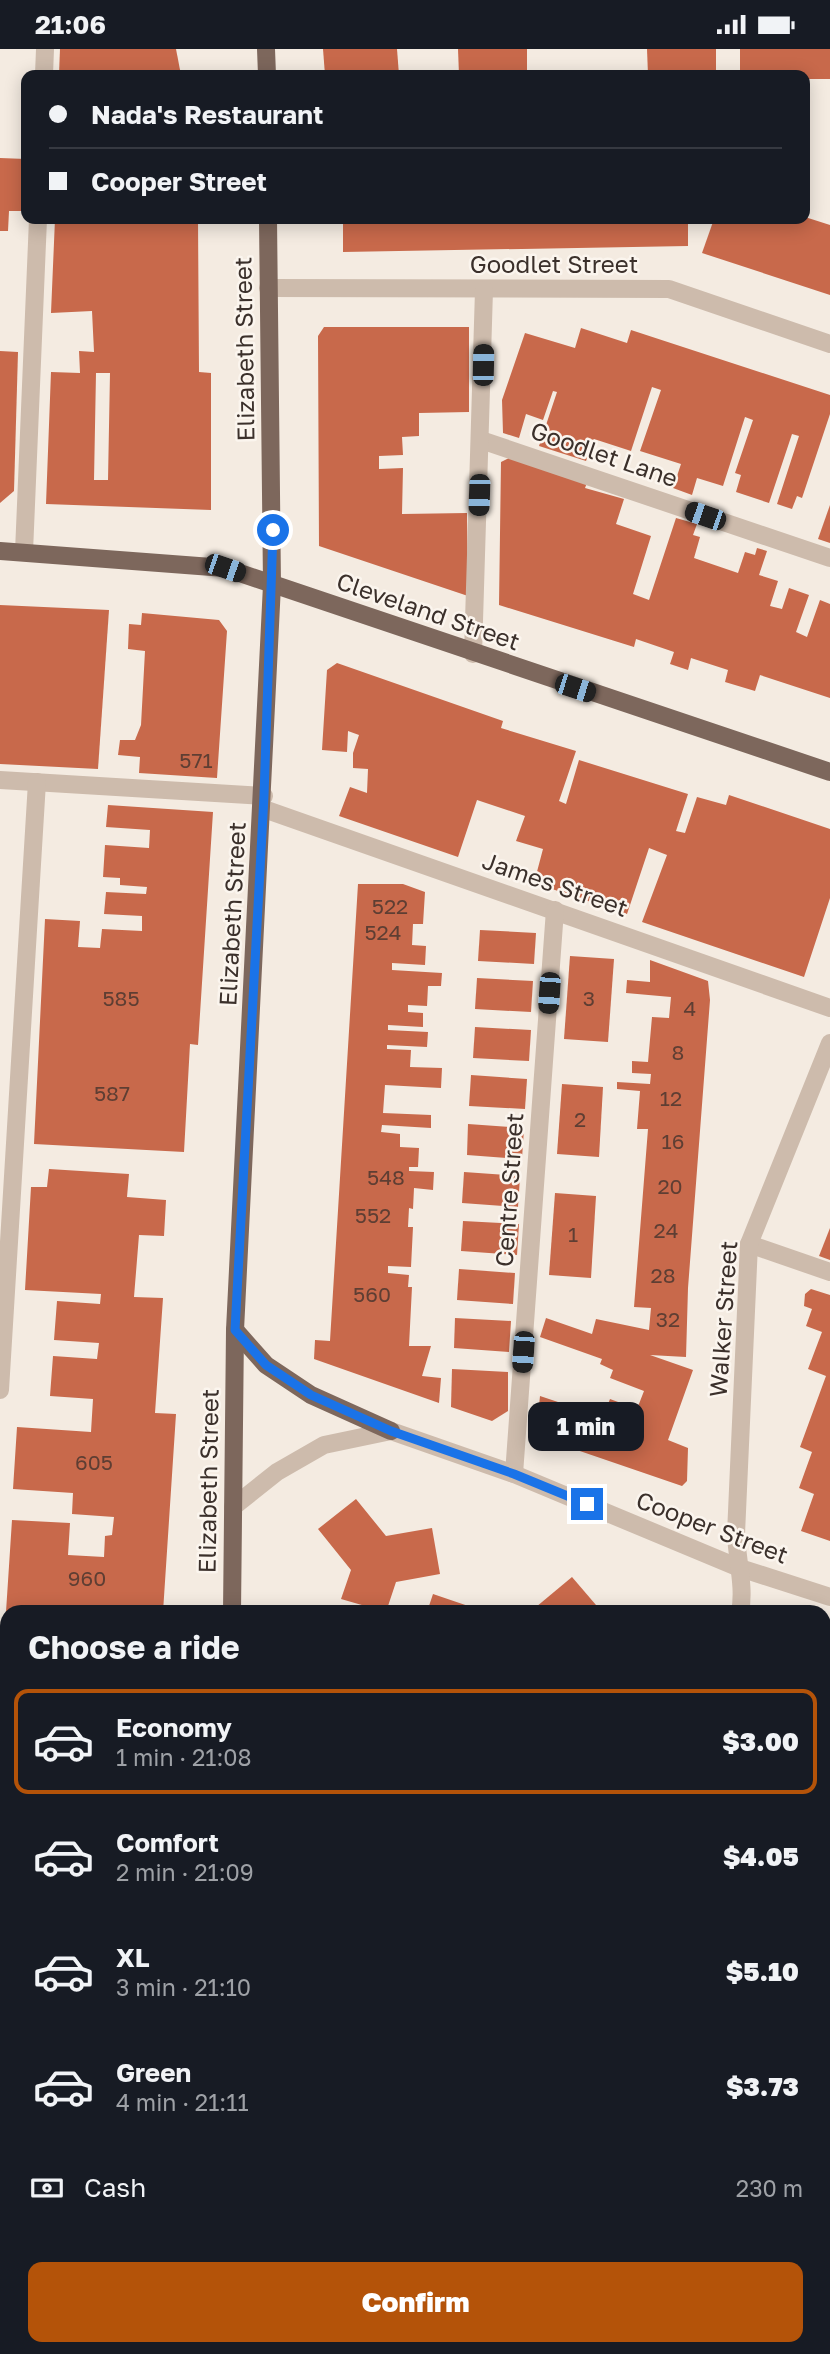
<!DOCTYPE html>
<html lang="en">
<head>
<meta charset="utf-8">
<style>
	:root { --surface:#171b24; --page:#20242c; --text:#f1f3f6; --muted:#9ea1a6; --line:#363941; --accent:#b45309 }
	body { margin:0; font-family:"Golos Text",sans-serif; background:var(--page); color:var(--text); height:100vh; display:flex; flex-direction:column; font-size:26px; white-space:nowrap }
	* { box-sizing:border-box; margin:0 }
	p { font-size:23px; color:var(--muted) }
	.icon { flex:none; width:38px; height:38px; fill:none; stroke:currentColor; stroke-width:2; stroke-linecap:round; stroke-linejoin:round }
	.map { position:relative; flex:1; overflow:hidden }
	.side { position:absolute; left:0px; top:1556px; width:831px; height:751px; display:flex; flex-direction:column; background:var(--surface); border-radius:21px 21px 0 0; box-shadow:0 4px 18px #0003 }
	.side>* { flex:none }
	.top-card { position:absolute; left:21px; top:21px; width:789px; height:154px; border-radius:14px; box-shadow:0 4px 18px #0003; display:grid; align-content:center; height:154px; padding:0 28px; background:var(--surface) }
	.end { position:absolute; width:32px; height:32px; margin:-16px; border:9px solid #1a73e8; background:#fff; box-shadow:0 0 0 4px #fff }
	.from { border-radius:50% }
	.bubble { position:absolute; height:49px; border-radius:14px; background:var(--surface); box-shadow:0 4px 18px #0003; font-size:23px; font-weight:800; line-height:49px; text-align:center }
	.car { position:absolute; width:21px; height:42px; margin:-21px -10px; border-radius:9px; box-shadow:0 0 5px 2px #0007; background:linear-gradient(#222 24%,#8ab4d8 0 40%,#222 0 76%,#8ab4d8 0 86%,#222 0) }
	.top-card b { display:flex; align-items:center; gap:24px; height:66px; font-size:26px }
	.top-card b+b { border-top:2px solid var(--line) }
	.top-card i { width:18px; height:18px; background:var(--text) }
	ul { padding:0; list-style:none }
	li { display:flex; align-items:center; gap:21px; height:105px; margin:0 14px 10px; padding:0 14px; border:4px solid transparent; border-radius:14px }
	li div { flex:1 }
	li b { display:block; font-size:26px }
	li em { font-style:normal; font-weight:800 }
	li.on { border-color:var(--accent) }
	li>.icon { width:63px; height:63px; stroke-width:1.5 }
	h2 { padding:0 28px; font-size:32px; line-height:84px }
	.pay { display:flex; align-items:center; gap:18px; height:77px; padding:0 28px; font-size:26px }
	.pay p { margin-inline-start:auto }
	.cta { display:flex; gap:14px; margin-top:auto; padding:14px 28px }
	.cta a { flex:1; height:80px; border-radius:14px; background:var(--accent); color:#fff; font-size:28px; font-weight:800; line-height:80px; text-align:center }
	.status { display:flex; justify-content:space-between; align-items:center; height:49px; padding:0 35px; background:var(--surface); direction:ltr }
	.status svg { height:19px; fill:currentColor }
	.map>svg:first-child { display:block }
</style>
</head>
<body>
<div class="status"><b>21:06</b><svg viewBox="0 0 49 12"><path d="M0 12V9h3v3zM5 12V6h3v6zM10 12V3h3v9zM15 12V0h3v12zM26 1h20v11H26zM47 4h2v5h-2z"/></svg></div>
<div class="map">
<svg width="830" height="2305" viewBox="0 0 830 2305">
	<rect width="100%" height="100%" fill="#f4ebe1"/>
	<g fill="#c8694b" fill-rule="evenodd">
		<polygon points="60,0 176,0 181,26 59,26"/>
		<polygon points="323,0 397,0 399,26 325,26"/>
		<polygon points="458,0 527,0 527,26 459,26"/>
		<polygon points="647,0 716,0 716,26 648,26"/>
		<polygon points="740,0 830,0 830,30 805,30 805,26 740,26"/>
		<polygon points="0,109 26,110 23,162 9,162 8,182 0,182"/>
		<polygon points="805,168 830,176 830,246 702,204 714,170"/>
		<path d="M55 170H198L199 323 211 324V461L46 455 51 323 80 324 79 302 94 303 92 262 51 264ZM96 324H110L108 431H94Z"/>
		<polygon points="343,170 688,170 688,197 343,203"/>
		<polygon points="324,278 469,278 469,363 419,364 419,387 402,388 403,406 379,407 379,420 403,419 402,465 467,464 468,547 319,497 318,287"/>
		<polygon points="581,279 627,294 631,281 830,346 830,365 802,449 797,447 792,460 777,455 799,387 792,385 769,454 736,443 741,426 735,424 753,371 745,368 723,437 697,429 692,446 673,439 681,415 640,402 661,341 652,338 631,402 594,390 586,412 539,397 557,343 553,342 543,371 526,365 519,389 503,384 502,351 525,284 575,299"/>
		<polygon points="0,302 18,303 14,442 0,454"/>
		<polygon points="513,407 588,431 585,439 624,450 616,475 651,487 633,545 649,551 676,469 697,475 693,486 700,488 694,509 738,524 745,503 755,506 757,499 767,502 759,526 778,532 770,557 782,560 789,539 809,546 796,583 807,588 820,551 830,555 830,649 760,626 755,642 725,633 728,621 691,609 688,621 670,615 674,603 636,590 634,598 499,556 501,413"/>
		<polygon points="830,456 830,494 818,490"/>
		<polygon points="0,556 109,561 98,720 0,715"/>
		<polygon points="142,564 219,571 227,582 217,729 139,724 140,708 118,706 120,691 135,691 141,676 145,602 128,600 129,575 141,576"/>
		<polygon points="337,614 503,672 501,679 576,702 559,752 566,755 579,711 688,745 676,782 685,784 697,748 726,756 729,746 830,780 830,849 804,928 642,873 667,806 649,799 627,865 534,834 543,800 516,792 525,767 477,751 458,808 339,767 350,738 367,744 368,720 353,719 353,704 359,686 348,682 347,703 322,701 327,621"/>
		<polygon points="108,756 213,763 198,996 190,995 184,1103 34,1095 45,870 80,872 78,898 100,899 102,880 142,882 142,867 104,865 106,843 146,845 147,838 120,836 120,829 103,828 105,796 149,799 150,781 106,778"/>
		<polygon points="358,835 403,835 425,843 423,875 413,875 412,896 426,897 425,916 392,914 392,921 442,924 441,937 428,937 427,957 408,956 408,963 423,964 423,978 388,976 388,981 428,983 427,998 387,996 387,1000 411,1001 410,1018 442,1019 441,1039 385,1036 383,1064 431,1066 431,1079 382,1076 381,1083 400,1085 400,1098 419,1099 418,1118 409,1118 409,1122 434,1123 433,1141 414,1139 413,1160 409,1159 408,1178 413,1178 411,1218 388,1217 388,1224 409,1226 408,1238 412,1238 409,1297 431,1297 422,1327 441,1329 439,1354 314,1310 315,1291 330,1292"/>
		<polygon points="480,881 536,884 534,915 478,912"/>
		<polygon points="570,907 614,910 608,993 564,990"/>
		<polygon points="650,911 708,932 710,951 688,1239 686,1308 650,1306 693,1321 668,1391 688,1399 687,1432 682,1437 536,1387 540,1347 603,1368 610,1350 637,1360 644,1342 610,1329 613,1321 600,1315 602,1310 540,1288 546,1269 592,1285 596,1270 649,1281 651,1259 634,1258 648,1080 637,1080 640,1042 617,1040 617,1033 650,1035 651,1025 632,1024 632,1012 648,1013 652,968 669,969 671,948 626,944 627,931 650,933"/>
		<polygon points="477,929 533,932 531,963 475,960"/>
		<polygon points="475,978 531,981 529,1012 473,1009"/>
		<polygon points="471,1026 527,1030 525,1060 469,1057"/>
		<polygon points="562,1035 603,1038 599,1108 557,1105"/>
		<polygon points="468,1075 524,1079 522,1110 467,1106"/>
		<polygon points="49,1120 129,1125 127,1148 166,1151 164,1187 139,1186 134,1248 163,1249 155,1364 176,1365 163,1563 6,1563 12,1471 70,1474 68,1506 104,1508 105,1487 112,1486 114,1468 72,1465 73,1444 13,1440 17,1378 91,1383 93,1350 50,1347 53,1307 97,1310 99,1294 54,1291 57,1252 100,1255 101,1245 25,1241 31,1138 47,1138"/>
		<polygon points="464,1123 520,1127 518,1158 462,1154"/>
		<polygon points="555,1144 596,1147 591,1229 549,1226"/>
		<polygon points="463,1172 519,1175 517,1206 461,1202"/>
		<polygon points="830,1179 830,1211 819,1207"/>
		<polygon points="459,1220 515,1224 513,1255 457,1251"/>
		<polygon points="811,1240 830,1246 830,1492 801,1482 814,1445 799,1439 812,1403 800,1398 826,1327 808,1320 822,1283 806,1277 812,1260 804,1257 805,1245"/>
		<polygon points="455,1269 511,1272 509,1303 454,1299"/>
		<polygon points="452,1320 508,1323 508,1362 492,1372 451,1358"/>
		<polygon points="356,1450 386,1487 432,1479 440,1525 396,1533 386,1563 341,1550 351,1521 318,1480"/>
		<polygon points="572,1528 602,1563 540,1563 536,1558"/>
		<polygon points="433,1545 483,1562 483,1563 427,1563"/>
		<polygon points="5,1582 7,1582 7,1989 0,1988 0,1657"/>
		<polygon points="824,1608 830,1610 830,1779 824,1779"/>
		<polygon points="824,1800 830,1800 830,1861 824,1860"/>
		<rect x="824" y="1877" width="6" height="60"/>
		<polygon points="0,1992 7,1993 7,2097 0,2097"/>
		<polygon points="0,2100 7,2100 7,2216 0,2215"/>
		<polygon points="0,2244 5,2244 3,2292 7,2293 7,2300 22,2300 22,2305 0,2305"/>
		<polygon points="39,2300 81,2300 80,2305 39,2305"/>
		<polygon points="95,2300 121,2300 121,2305 94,2305"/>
		<polygon points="347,2300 399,2300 396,2305 344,2305"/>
		<polygon points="492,2300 545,2300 542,2305 489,2305"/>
	</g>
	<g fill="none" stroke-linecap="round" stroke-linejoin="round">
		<g stroke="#cdbbac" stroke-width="18">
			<polyline points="44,26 45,0"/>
			<polyline points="268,239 669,240 830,295"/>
			<polyline points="481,391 830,509"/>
			<polyline points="24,503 38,170"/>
			<polyline points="473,605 484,241"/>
			<polyline points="0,731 264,747"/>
			<polyline points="264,760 830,959"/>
			<polyline points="749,1195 830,1223"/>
			<polyline points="0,1341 37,733"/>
			<polyline points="514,1425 555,861"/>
			<polyline points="233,1458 277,1423 324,1396 391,1382 514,1425 737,1518 830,1548"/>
			<path d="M740 1563C745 1539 737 1511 736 1485L749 1195 830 994"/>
			<polyline points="0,2226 7,2227"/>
			<polyline points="690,2305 690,2300"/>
		</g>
		<g stroke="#7d675c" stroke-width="18">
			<polyline points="266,0 267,26"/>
			<polyline points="0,502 225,519 830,723"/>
			<polyline points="235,1281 266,1316 311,1346 391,1382"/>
			<polyline points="232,1563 235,1281 272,536 268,170"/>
			<polyline points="202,2305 202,2300"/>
		</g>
	</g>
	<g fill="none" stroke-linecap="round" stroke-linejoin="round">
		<polyline stroke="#1a73e8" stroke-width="9" points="273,481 264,747 235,1281 266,1316 311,1346 391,1382 514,1425 587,1455"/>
	</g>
	<g text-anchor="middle" stroke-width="5" stroke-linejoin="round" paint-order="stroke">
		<g font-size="21" fill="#5e3e33">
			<text x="196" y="719">571</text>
			<text x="390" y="865">522</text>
			<text x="383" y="891">524</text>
			<text x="121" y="957">585</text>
			<text x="589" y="957">3</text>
			<text x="690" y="967">4</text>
			<text x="678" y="1011">8</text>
			<text x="112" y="1052">587</text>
			<text x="671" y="1057">12</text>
			<text x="580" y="1078">2</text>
			<text x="673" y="1100">16</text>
			<text x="386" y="1136">548</text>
			<text x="670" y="1145">20</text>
			<text x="373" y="1174">552</text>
			<text x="666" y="1189">24</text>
			<text x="573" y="1193">1</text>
			<text x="663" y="1234">28</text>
			<text x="372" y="1253">560</text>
			<text x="668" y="1278">32</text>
			<text x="94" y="1421">605</text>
			<text x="87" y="1537">960</text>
		</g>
		<g font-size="24" fill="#3b302b" stroke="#fbf5ee">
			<text x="554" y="224">Goodlet Street</text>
			<text transform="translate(245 300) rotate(-91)" y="8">Elizabeth Street</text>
			<text transform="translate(604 406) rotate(19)" y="8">Goodlet Lane</text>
			<text transform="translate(428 563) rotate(19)" y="8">Cleveland Street</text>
			<text transform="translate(555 836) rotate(19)" y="8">James Street</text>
			<text transform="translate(233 865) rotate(-87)" y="8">Elizabeth Street</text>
			<text transform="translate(510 1141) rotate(-86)" y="8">Centre Street</text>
			<text transform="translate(724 1270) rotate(-86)" y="8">Walker Street</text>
			<text transform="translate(209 1432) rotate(-89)" y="8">Elizabeth Street</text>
			<text transform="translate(712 1479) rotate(21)" y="8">Cooper Street</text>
		</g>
	</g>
</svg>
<i class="end from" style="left:273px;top:481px"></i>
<i class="end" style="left:587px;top:1455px"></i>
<div class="bubble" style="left:528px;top:1353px;width:116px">1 min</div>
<i class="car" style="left:483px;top:316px;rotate:1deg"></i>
<i class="car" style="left:479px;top:446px;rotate:182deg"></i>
<i class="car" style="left:705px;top:467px;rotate:289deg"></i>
<i class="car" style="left:225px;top:519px;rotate:109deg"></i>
<i class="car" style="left:575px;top:639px;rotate:108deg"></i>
<i class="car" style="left:549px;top:944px;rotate:184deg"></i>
<i class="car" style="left:523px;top:1303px;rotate:184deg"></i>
<div class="top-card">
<b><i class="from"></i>Nada's Restaurant</b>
<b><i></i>Cooper Street</b>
</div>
<section class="side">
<h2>Choose a ride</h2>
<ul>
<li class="on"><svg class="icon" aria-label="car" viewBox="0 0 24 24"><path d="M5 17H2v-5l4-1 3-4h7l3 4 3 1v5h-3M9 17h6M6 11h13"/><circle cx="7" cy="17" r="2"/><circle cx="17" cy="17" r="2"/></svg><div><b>Economy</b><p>1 min · 21:08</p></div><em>$3.00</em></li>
<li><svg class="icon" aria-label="car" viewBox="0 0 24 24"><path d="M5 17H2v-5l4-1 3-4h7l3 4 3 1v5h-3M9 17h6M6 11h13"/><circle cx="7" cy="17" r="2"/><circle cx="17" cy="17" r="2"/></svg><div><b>Comfort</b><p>2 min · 21:09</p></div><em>$4.05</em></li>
<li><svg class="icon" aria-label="car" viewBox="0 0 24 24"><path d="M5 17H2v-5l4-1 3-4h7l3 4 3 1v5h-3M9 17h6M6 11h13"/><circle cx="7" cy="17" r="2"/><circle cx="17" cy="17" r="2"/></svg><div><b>XL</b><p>3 min · 21:10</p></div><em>$5.10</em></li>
<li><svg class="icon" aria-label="car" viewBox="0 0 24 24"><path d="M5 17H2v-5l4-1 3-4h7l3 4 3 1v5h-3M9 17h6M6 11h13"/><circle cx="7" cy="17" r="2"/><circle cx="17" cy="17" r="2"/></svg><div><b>Green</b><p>4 min · 21:11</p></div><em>$3.73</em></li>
</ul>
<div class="pay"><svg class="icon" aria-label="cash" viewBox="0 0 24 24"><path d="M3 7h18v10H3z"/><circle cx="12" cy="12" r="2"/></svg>Cash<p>230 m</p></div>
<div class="cta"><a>Confirm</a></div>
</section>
</div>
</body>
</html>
